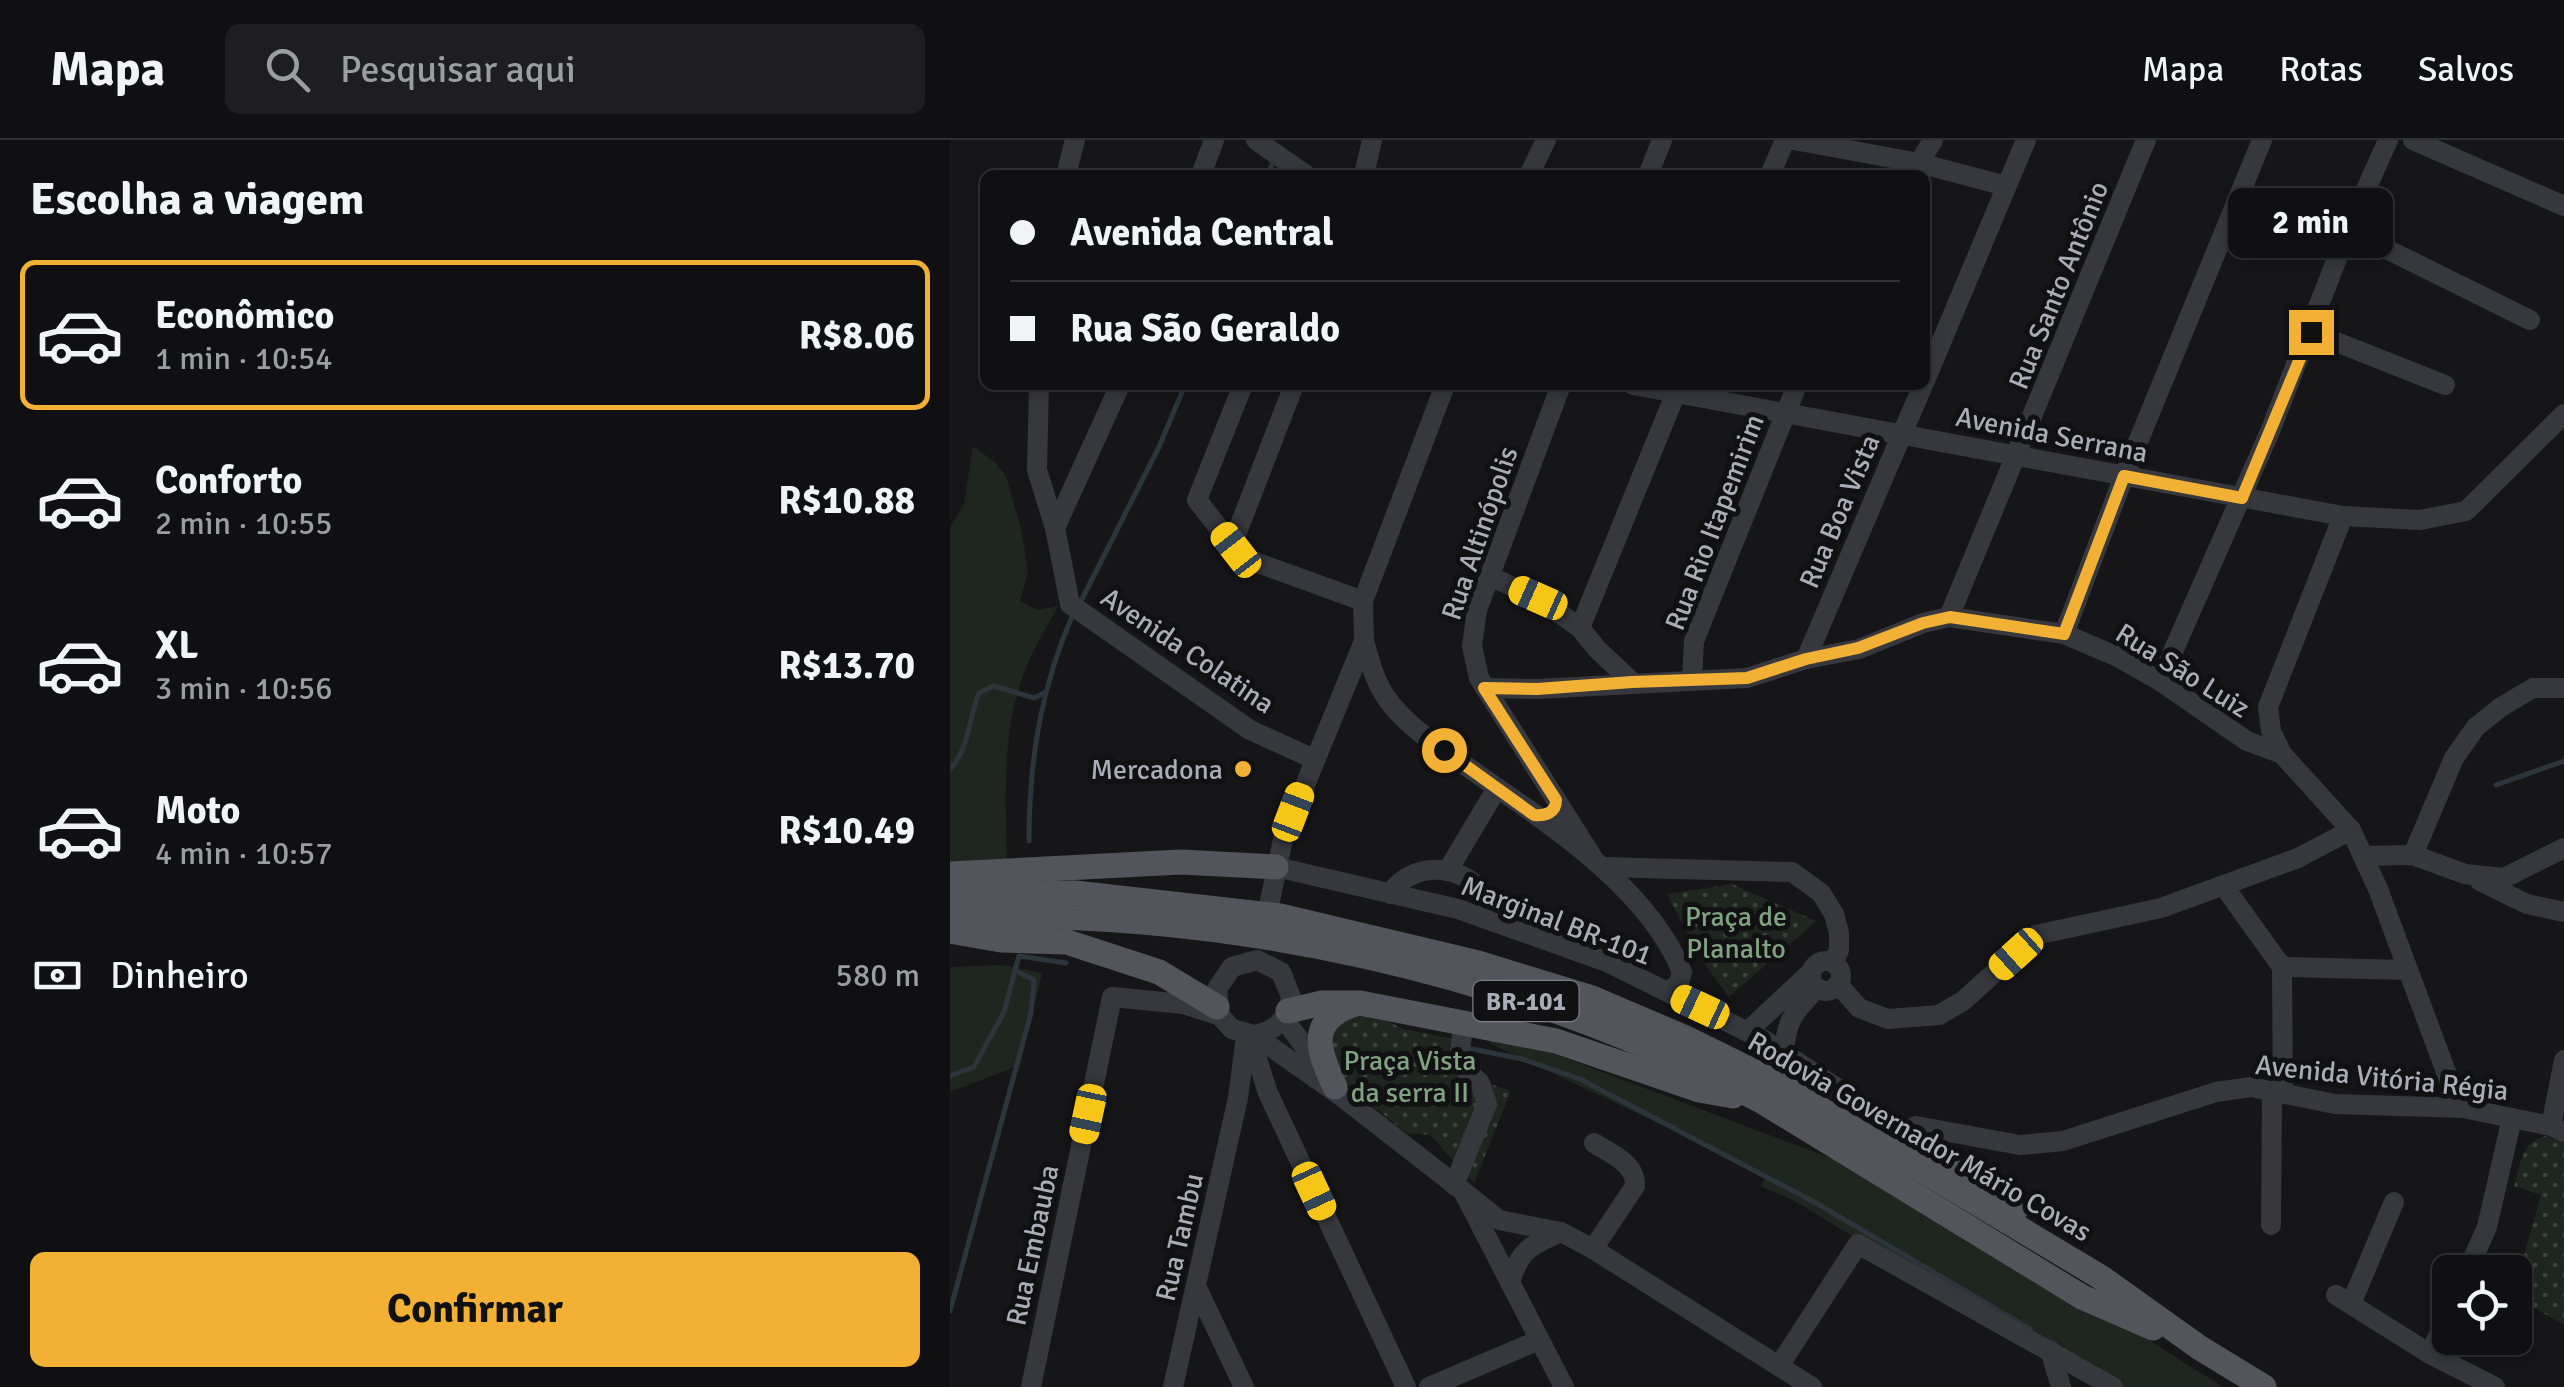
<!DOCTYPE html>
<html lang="pt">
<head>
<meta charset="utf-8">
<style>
	:root { --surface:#101012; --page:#1e1e20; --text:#f1f3f6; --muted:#9c9d9f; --line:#303032; --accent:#f2b134 }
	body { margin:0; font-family:Signika,sans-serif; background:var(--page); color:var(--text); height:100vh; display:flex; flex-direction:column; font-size:38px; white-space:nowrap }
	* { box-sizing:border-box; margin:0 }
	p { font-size:32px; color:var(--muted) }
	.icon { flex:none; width:55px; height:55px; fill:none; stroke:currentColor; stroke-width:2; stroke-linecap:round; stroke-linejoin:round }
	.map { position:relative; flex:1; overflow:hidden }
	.drawer { display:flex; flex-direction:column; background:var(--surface); width:950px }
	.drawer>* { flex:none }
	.hud { position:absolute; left:30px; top:30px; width:950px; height:220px; border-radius:15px; box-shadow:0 5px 15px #0003,0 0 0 2px var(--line); display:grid; align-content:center; height:220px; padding:0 30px; background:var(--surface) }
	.controls { position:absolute; left:1482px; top:1115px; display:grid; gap:20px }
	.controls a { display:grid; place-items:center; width:100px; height:100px; border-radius:15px; background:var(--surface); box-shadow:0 5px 15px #0003,0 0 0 2px var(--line); font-size:50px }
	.end { position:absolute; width:45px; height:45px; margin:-22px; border:12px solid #f2b134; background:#111; box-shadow:0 0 0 5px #111 }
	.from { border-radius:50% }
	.bubble { position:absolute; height:70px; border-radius:15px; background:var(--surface); box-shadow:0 5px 15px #0003,0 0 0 2px var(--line); font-size:32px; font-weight:700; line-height:70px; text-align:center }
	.car { position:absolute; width:30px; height:60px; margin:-30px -15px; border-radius:12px; box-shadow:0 0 8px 2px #0007; background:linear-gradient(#f5c518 24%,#345 0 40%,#f5c518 0 76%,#345 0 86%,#f5c518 0) }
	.hud b { display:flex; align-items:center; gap:35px; height:95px; font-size:38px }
	.hud b+b { border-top:2px solid var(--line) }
	.hud i { width:25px; height:25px; background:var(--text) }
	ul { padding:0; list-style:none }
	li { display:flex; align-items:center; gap:30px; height:150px; margin:0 20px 15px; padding:0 10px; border:5px solid transparent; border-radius:15px }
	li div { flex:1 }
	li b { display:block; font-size:38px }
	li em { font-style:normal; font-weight:700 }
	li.selected { border-color:var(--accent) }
	li>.icon { width:90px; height:90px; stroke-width:1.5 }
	h2 { padding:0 30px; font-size:45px; line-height:120px }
	.pay { display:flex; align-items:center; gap:25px; height:110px; padding:0 30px; font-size:38px }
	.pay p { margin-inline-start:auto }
	.action { display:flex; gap:20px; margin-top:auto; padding:20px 30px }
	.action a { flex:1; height:115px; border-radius:15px; background:var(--accent); color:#111; font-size:40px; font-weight:700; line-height:115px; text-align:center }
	header { display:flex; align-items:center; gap:60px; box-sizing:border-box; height:140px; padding:0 50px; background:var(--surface); border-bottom:2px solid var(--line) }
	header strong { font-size:48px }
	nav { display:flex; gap:55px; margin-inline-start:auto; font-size:35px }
	.search { width:700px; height:90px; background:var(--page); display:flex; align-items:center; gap:25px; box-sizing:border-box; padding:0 35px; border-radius:15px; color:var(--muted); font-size:38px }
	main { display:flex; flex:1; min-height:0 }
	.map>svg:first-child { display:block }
</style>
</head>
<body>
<header>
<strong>Mapa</strong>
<div class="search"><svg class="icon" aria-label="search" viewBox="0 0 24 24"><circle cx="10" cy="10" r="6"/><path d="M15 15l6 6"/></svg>Pesquisar aqui</div>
<nav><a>Mapa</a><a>Rotas</a><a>Salvos</a></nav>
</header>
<main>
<section class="drawer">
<h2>Escolha a viagem</h2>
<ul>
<li class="selected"><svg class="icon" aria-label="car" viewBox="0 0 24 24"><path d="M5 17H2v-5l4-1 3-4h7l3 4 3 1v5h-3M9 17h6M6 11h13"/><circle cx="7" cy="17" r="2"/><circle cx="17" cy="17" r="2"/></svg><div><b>Econômico</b><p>1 min · 10:54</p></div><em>R$8.06</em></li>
<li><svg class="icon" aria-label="car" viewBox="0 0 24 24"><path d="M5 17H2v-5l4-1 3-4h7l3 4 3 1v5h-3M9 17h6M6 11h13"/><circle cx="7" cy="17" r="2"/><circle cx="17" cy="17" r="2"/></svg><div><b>Conforto</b><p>2 min · 10:55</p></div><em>R$10.88</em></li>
<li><svg class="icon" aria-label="car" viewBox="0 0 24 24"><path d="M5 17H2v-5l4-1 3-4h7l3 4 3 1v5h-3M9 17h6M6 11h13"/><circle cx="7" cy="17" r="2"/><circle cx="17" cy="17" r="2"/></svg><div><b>XL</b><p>3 min · 10:56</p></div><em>R$13.70</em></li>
<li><svg class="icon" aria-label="car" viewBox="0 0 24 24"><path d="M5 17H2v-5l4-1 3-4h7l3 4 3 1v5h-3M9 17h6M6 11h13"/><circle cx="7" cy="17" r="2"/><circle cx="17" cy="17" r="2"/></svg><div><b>Moto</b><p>4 min · 10:57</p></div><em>R$10.49</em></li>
</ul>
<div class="pay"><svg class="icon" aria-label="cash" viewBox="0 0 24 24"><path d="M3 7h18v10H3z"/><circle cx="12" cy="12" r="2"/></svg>Dinheiro<p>580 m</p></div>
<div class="action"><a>Confirmar</a></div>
</section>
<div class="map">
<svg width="1614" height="1247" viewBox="0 0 1614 1247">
	<defs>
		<pattern id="park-dots" width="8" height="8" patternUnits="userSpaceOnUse" patternTransform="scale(2.5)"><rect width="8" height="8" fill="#1e261f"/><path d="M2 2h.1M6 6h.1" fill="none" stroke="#3c433d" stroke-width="1.8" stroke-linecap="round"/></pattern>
	</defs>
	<rect width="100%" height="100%" fill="#161618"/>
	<g fill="#1e261f">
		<path d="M23 306 46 323 56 336 72 392 78 432 70 461 87 470 108 466C99 484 87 502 79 521 50 585 56 658 57 727L0 726V387L14 364Z"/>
		<polygon points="52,825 92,833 70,925 0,952 0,827"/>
		<polygon points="546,892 957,1047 1273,1247 1150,1247 843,1060 810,1046 817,1035 539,903"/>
	</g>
	<g fill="url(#park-dots)">
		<polygon points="782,744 866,781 779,857 749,816 717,754"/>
		<path d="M420 872 453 889 509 900 505 932 561 951 524 1043 480 995 456 993 398 945 380 920C383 885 384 879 420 872Z"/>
		<path d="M1596 996 1614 1002V1185L1565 1157V1147L1591 1055 1564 1046C1570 1025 1572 1001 1596 996Z"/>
	</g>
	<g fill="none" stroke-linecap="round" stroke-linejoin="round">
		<g stroke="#2c353c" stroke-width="5">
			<polyline points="318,35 324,19"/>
			<polyline points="130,463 209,307 235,245"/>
			<path d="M0 629C19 610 19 577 29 553L44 546 84 558 96 552"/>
			<polyline points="1546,645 1614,621"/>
			<path d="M79 701C79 620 91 546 124 472"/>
			<polyline points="517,908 572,919 630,939 866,1063 1080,1189"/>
			<polyline points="0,936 24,927 54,872 69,816 116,823"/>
			<polyline points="0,1171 81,873 84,840 66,831"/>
		</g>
		<g stroke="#37383d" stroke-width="20">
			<polyline points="306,0 356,35"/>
			<polyline points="844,0 969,23 1056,46"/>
			<polyline points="1463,0 1614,66"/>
			<polyline points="969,23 983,0"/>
			<polyline points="116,35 125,0"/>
			<polyline points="251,35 264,0"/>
			<polyline points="414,35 422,0"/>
			<polyline points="579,35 596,0"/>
			<polyline points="698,35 712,0"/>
			<polyline points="820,35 835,0"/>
			<polyline points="1398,90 1580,180"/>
			<polyline points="1361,192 1495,245"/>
			<polyline points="975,241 1076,0"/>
			<polyline points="89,245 87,330 105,388 120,464 300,590 364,619"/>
			<polyline points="344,245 286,395 286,410 297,419 413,461"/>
			<polyline points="611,245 527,470 522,506 529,538 643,718"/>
			<polyline points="683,245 1393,376 1470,380 1516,371 1614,274"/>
			<polyline points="105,388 170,245"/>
			<polyline points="286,410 247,360 293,245"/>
			<polyline points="539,436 588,458 630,488"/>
			<polyline points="999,477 1196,0"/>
			<polyline points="1114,494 1174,336 1312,0"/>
			<path d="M414 501C420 523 426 546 441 564 460 588 487 605 512 623 587 677 696 742 732 832L729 844 717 851"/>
			<polyline points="856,519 973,245"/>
			<polyline points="742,541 744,501 847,245"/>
			<polyline points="1210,541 1321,289 1398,90 1438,0"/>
			<polyline points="682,542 647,509 630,488 729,245"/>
			<polyline points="535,548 587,549 797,538 856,519 909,509 973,483 999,477 1114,494 1168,517 1210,541 1297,601 1332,614 1401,690 1428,749 1502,948 1513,968"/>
			<polyline points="1332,614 1321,591 1318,567 1393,376"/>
			<polyline points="1463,715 1504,618 1526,587 1551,567 1583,548 1613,548"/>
			<polyline points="1413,716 1463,715 1515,734 1554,738 1614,708"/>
			<polyline points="326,727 508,769 657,822 814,900 954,992 966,986 1070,1005 1113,1001 1266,952 1301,947 1385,964 1513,968 1601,986 1614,992"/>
			<polyline points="653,727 842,732 871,753 884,774 889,793 889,810 883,823"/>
			<polyline points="498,730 547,648"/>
			<polyline points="1530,741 1577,764 1614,772"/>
			<polyline points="1273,745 1332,827 1333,953"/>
			<path d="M440 754C461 722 508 722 532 752 539 760 541 772 544 782"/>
			<polyline points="314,789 333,699 414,501 413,461 495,245"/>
			<circle cx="876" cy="836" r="15"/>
			<polyline points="1332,827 1458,830"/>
			<polyline points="888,844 909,868 938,879 989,875 1013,861 1086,795 1211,768 1348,718 1401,690"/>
			<polyline points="334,879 375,934"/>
			<polyline points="798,891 862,831"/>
			<polyline points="299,894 318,953 456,1247"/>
			<path d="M304 895C326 891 338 879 341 857L331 832 307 820 282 827 267 849 270 876 282 889 304 895 391 956 513 1051 614 1247"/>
			<path d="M834 913C836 880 844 872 867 848"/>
			<polyline points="1601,986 1614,920"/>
			<polyline points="504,1045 537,964 530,943 509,923 513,884"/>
			<polyline points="518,1055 549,1080 611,1092 643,1109 862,1247"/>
			<polyline points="1321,1085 1322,951"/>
			<path d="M643 1109 685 1046C686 1023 661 1014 644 1003"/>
			<polyline points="1517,1132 1537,1087 1562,978"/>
			<path d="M560 1143C570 1109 580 1106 611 1092"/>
			<polyline points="246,1146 294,1247"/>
			<polyline points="1386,1155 1480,1214 1545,1247"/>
			<polyline points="1401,1164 1444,1062"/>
			<polyline points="1100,1210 1111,1247"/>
			<polyline points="1480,1214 1500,1170"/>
			<polyline points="829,1226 908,1104 1163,1247"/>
			<polyline points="81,1247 162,857 233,864 268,875"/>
			<polyline points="223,1247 288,958 296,896"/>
			<polyline points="479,1247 589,1200"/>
		</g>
		<g stroke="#53555c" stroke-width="25">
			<polyline points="0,734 231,722 326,727"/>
			<polyline points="0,756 125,753 330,776 528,823 642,858 736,898 827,943 1152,1138 1250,1208 1314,1247"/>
			<path d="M0 777C279 768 566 831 813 962L1132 1157 1203 1188"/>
			<polyline points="0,791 51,800 117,802 209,832 267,867"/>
			<polyline points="338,871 372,863 410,863 606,901 749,950 783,956"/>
			<path d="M385 947C368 911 356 880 405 864"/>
			<polyline points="954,992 1068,1067"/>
		</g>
	</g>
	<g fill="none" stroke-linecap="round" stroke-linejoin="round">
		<path stroke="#f2b134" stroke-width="12" d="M494 610 584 675C595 676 606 673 606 660L534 548 587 549 682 542 797 538 856 519 908 508 973 483 1000 477 1114 494 1174 336 1292 358 1361 192"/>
	</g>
	<circle fill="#f2b134" stroke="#111113" stroke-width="4" cx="293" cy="629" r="10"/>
	<g text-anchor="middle" stroke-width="10" stroke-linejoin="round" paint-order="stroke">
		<rect fill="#111113" stroke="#7b7e86" stroke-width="2.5" x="523.5" y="841" width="105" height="40" rx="8"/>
		<g font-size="25" font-weight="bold" fill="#a8adb8">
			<text x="576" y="870">BR-101</text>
		</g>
		<g font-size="28" fill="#a8adb8" stroke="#111113">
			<text transform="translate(1108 145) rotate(-68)" y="10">Rua Santo Antônio</text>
			<text transform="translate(1102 294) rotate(11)" y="10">Avenida Serrana</text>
			<text transform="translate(889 371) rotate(-67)" y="10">Rua Boa Vista</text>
			<text transform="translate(764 382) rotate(-69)" y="10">Rua Rio Itapemirim</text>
			<text transform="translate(529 393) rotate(-71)" y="10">Rua Altinópolis</text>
			<text transform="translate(238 510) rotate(34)" y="10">Avenida Colatina</text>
			<text transform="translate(1233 530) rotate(32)" y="10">Rua São Luiz</text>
			<text transform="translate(607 780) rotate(21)" y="10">Marginal BR-101</text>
			<text transform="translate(1432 937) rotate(6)" y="10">Avenida Vitória Régia</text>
			<text transform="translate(970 996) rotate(30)" y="10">Rodovia Governador Mário Covas</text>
			<text transform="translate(229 1097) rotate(-77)" y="10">Rua Tambu</text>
			<text transform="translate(82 1105) rotate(-78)" y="10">Rua Embauba</text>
		</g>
		<g font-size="28" fill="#a8adb8" stroke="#111113" text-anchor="end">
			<text x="273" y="639">Mercadona</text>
		</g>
		<g font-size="28" fill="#7fa381" stroke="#111113">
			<text x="786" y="786">Praça de<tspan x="786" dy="32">Planalto</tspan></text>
			<text x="460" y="930">Praça Vista<tspan x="460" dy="32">da serra II</tspan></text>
		</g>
	</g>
</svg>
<div class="controls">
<a><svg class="icon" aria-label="locate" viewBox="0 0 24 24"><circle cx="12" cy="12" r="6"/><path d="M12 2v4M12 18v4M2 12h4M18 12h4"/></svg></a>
</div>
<i class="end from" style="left:494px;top:610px"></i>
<i class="end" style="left:1361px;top:192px"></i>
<div class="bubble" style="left:1278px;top:48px;width:165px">2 min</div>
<i class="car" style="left:286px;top:410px;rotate:322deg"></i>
<i class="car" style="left:588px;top:458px;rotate:294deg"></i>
<i class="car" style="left:343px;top:672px;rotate:21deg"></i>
<i class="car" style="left:1066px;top:814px;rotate:228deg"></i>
<i class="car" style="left:750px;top:867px;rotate:295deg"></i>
<i class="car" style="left:138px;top:974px;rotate:192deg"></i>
<i class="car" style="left:364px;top:1051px;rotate:155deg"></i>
<div class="hud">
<b><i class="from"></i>Avenida Central</b>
<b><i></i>Rua São Geraldo</b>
</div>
</div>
</main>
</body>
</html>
